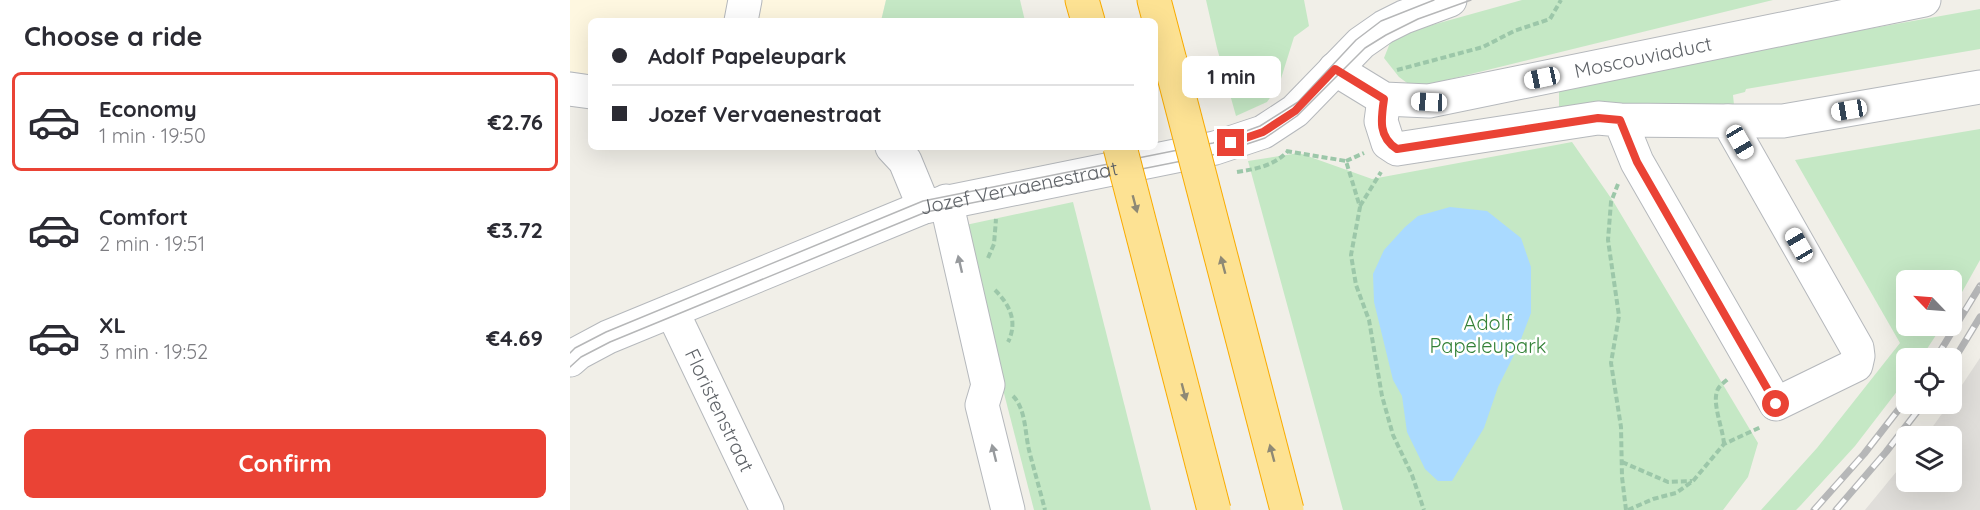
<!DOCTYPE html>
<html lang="en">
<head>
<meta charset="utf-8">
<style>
	:root { --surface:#fff; --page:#f7f7f7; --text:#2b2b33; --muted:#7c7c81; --line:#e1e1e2; --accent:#ea4335 }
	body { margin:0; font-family:Quicksand,sans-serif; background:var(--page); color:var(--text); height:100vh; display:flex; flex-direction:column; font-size:22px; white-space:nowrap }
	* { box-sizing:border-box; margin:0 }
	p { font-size:20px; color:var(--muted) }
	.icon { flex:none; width:33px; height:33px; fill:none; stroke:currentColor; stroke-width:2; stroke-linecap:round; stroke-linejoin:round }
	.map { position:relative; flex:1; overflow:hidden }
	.panel { display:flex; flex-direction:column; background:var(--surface); width:570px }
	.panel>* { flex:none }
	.top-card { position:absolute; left:18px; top:18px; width:570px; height:132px; border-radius:9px; box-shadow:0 6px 24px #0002; display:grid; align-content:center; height:132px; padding:0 24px; background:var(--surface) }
	.needle { width:39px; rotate:295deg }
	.controls { position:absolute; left:1326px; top:270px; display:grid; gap:12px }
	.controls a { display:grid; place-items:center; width:66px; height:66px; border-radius:9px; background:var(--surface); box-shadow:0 6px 24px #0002; font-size:30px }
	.end { position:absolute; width:27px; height:27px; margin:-14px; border:8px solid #ea4335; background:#fff; box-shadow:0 0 0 3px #fff }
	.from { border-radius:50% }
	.bubble { position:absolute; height:42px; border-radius:9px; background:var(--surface); box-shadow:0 6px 24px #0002; font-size:20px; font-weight:700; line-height:42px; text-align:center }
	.car { position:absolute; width:18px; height:36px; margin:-18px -9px; border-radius:8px; box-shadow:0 0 4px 2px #0007; background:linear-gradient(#fff 24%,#345 0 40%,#fff 0 76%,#345 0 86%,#fff 0) }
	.top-card b { display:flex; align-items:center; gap:21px; height:57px; font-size:22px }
	.top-card b+b { border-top:2px solid var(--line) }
	.top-card i { width:15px; height:15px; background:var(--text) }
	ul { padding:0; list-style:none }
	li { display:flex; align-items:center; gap:18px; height:99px; margin:0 12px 9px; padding:0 12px; border:3px solid transparent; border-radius:9px }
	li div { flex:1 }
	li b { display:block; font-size:22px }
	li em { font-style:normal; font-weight:700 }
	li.on { border-color:var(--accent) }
	li>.icon { width:54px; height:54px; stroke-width:1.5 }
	h2 { padding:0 24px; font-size:27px; line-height:72px }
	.primary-button { display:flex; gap:12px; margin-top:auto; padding:12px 24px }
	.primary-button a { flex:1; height:69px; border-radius:9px; background:var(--accent); color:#fff; font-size:24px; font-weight:700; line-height:69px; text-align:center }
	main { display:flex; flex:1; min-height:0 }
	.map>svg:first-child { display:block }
</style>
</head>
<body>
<main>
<section class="panel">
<h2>Choose a ride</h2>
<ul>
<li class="on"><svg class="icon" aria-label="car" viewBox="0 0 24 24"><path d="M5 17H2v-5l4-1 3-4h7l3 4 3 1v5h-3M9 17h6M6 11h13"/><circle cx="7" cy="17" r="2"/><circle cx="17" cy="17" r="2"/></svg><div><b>Economy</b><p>1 min · 19:50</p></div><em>€2.76</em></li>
<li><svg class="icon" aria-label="car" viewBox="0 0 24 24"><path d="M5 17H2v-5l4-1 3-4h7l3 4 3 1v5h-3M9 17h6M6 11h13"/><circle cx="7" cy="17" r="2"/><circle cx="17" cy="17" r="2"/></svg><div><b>Comfort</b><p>2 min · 19:51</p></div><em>€3.72</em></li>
<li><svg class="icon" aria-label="car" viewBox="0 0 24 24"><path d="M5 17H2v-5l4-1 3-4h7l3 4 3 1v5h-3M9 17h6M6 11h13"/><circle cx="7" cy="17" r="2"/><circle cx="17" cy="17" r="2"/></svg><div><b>XL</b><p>3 min · 19:52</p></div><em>€4.69</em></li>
</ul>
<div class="primary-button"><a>Confirm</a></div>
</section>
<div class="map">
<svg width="1410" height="510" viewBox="0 0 1410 510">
	<rect width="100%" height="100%" fill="#f1efe8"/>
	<polygon fill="#fef7e0" points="0,0 316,0 311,21 21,21 21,75 0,71"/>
	<polygon fill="#e0deda" points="1410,358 1410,510 1295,510 1336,460 1336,482 1382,482 1382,436 1356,436 1379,404 1382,404 1382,400"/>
	<g fill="#c5e8c5">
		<polygon points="316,0 450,0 455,21 311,21"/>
		<polygon points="636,0 734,0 739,26 724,37 709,85 697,102 666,116 647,48"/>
		<polygon points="952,0 1203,0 844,88 829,77 814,58 820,43 844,30"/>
		<polygon points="1410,9 1410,49 1176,89 1175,92 1163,95 1164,105 989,109 989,84"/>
		<polygon points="1410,129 1410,260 1382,310 1382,280 1336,280 1336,326 1372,326 1351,358 1336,358 1336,378 1335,381 1285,446 1231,505 1226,510 1191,510 1247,448 1330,343 1225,160"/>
		<polygon points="1002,142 1043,201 1188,443 1178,477 1153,510 773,510 678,161 729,153 802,179"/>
		<polygon points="503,202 581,510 464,510 391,226"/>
	</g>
	<polygon fill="#aadaff" points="880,207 917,211 951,238 961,267 961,313 948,347 928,387 914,428 882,481 868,481 855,469 837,432 832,396 823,380 804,302 803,274 814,250 835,227 848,216"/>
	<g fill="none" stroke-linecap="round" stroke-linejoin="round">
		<g stroke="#b5b8bc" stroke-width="35">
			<g id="minor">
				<polyline points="171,21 175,0"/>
				<path id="s1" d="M765 69 814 99 859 101 1354 0"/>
				<polyline points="0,89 21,92"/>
				<polyline points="814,99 811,121 818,143 827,149 1028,118 1050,120 1067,162 1206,404 1286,365 1288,356 1287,348 1158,121 1050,120"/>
				<polyline points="1158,121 1213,121 1410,87"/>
				<polyline points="322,147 335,161 354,207"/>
				<polyline points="376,201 418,385 412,405 438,510"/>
				<path id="s2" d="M102 311 197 510"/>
				<path id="s3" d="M0 360 8 353 38 337 354 207 645 148 693 132 725 111 791 43 814 27 834 17 880 0"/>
			</g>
		</g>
		<g stroke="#f9ab00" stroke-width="35">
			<g id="highway">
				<polyline points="512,0 518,21"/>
				<polyline points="584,0 600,61"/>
			</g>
		</g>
		<g stroke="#9cc7a9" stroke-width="4" stroke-dasharray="6 3" stroke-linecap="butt">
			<polyline points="827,70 913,47 944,31 980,19 991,0"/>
			<polyline points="716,151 776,161 790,207 781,255 786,285 799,320 812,396 823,435 842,475 854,510"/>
			<polyline points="776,161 794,153"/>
			<path d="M667 172C686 169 703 166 717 152"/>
			<polyline points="1048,184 1041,202 1038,240 1049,316 1041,363 1051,427 1052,477 1056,510"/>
			<polyline points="790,206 811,172"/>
			<polyline points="418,258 424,244 426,219"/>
			<path d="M425 290C440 305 448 322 438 342"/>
			<path d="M443 396C456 409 455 434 459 450 464 470 470 490 475 510"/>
			<path d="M1154 444C1153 428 1141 402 1148 389 1150 385 1156 381 1159 378"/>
			<polyline points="1052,462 1098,482 1122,481"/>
			<polyline points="1058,510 1083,499 1106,493 1123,481 1154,444 1191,427"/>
		</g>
		<use href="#minor" stroke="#fff" stroke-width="33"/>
		<use href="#highway" stroke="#fde293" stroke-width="33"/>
		<g stroke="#b6b7b8" stroke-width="1.5">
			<polyline points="0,353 5,348 36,332 353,201 643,143 690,126 728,102 786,40 811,21 864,0"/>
			<polyline points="0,367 11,357 40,342 356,212 647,154 695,138 727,116 795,48 816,35 848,19 901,0"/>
		</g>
		<g stroke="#b6b7b8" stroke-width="7">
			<g id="rail">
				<polyline points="1366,358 1410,286"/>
				<polyline points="1382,363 1410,317"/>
				<polyline points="1244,510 1294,454 1336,400"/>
				<polyline points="1266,510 1316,452 1353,404"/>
			</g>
		</g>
		<use href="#rail" stroke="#fff" stroke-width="4.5" stroke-dasharray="14" stroke-linecap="butt"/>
		<g stroke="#f9ab00" stroke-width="35" stroke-linecap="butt">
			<g id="highway-bridge">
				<polyline points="600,61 717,510"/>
				<polyline points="550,147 644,510"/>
			</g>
		</g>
		<use href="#highway-bridge" stroke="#fde293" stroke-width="33"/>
	</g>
	<defs><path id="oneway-solid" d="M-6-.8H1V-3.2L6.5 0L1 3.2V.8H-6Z" transform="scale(1.5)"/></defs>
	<g fill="#8e8975">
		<use href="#oneway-solid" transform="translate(565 204) rotate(75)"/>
		<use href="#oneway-solid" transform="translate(653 265) rotate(-105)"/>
		<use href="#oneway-solid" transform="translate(614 392) rotate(75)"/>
		<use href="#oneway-solid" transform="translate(702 453) rotate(-105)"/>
	</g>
	<g fill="#979a9d">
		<use href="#oneway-solid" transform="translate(390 264) rotate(-103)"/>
		<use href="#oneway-solid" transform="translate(424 453) rotate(-104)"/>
	</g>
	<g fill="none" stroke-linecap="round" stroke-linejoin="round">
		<path stroke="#ea4335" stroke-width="8" d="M661 143 693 132 725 111 765 69 814 99C811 119 808 137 827 149L1028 118 1050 120 1067 162 1206 404"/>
	</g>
	<g text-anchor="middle" stroke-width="5" stroke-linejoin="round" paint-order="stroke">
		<g font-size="20" fill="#5f6368" stroke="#fff">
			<text dy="7" stroke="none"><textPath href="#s1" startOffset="321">Moscouviaduct</textPath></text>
			<text dy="7" stroke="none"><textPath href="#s3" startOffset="483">Jozef Vervaenestraat</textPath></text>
			<text dy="7" stroke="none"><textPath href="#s2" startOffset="110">Floristenstraat</textPath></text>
		</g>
		<g font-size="20" fill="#348238" stroke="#fff">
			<text x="918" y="330">Adolf<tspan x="918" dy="23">Papeleupark</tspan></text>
		</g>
	</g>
</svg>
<div class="controls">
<a><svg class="needle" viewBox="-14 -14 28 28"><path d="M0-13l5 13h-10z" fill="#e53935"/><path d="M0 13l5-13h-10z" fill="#7c7c81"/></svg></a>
<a><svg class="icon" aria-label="locate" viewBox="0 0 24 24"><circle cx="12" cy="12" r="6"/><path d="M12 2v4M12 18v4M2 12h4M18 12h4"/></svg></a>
<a><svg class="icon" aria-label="layers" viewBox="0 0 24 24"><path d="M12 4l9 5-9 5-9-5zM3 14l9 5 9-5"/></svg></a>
</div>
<i class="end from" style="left:1206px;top:404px"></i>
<i class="end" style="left:661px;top:143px"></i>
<div class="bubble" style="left:612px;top:56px;width:99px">1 min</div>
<i class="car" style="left:972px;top:78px;rotate:258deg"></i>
<i class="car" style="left:859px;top:102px;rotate:273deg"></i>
<i class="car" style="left:1279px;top:110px;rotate:260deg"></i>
<i class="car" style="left:1170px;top:142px;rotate:150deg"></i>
<i class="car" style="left:1229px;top:245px;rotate:330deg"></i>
<div class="top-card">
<b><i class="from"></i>Adolf Papeleupark</b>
<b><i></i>Jozef Vervaenestraat</b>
</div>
</div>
</main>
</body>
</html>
